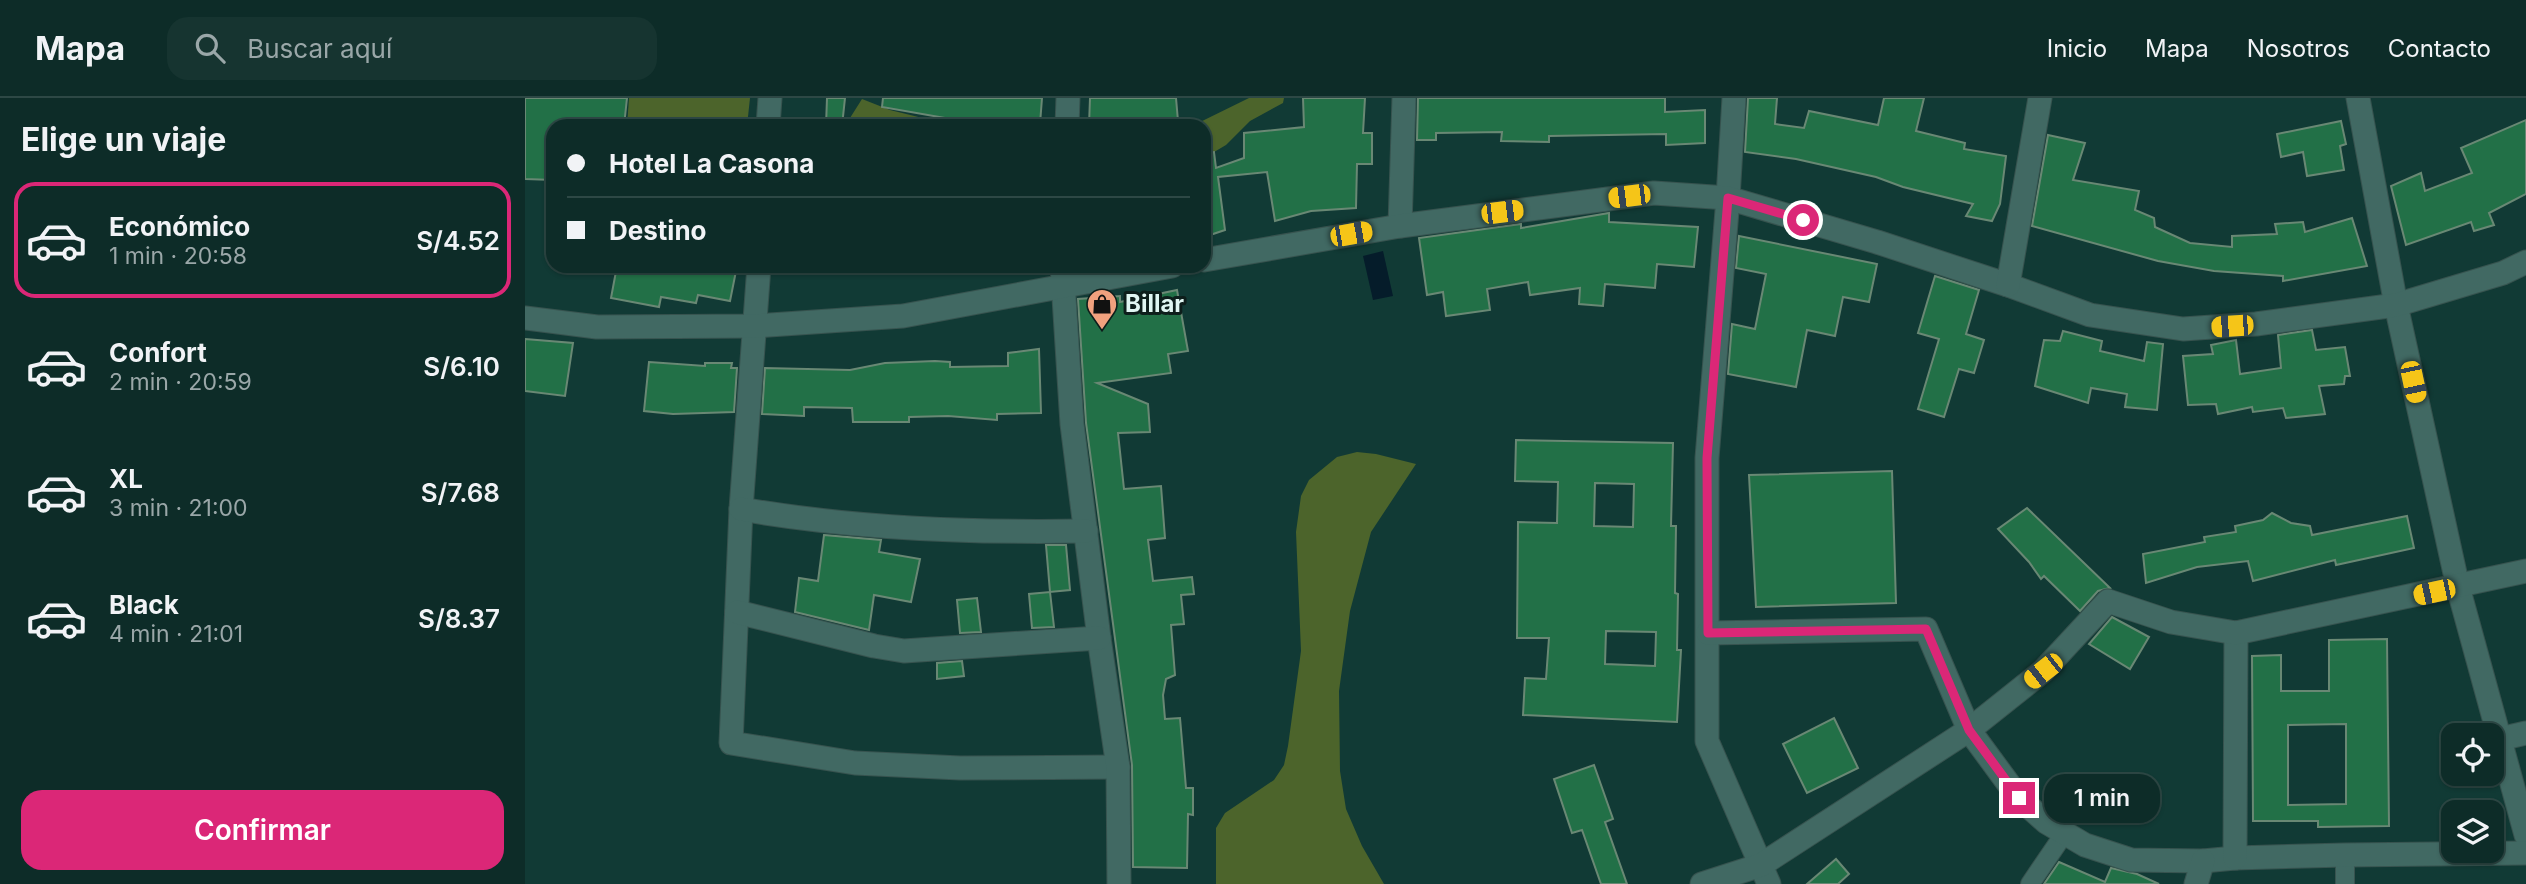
<!DOCTYPE html>
<html lang="es">
<head>
<meta charset="utf-8">
<style>
	:root { --surface:#0d2c28; --page:#163430; --text:#f1f3f6; --muted:#9aa7a8; --line:#2d4845; --accent:#db2777 }
	body { margin:0; font-family:Inter,sans-serif; background:var(--page); color:var(--text); height:100vh; display:flex; flex-direction:column; font-size:26px; white-space:nowrap }
	* { box-sizing:border-box; margin:0 }
	p { font-size:23px; color:var(--muted) }
	.icon { flex:none; width:38px; height:38px; fill:none; stroke:currentColor; stroke-width:2; stroke-linecap:round; stroke-linejoin:round }
	.map { position:relative; flex:1; overflow:hidden }
	.side { display:flex; flex-direction:column; background:var(--surface); width:525px }
	.side>* { flex:none }
	.guide { position:absolute; left:21px; top:21px; width:665px; height:154px; border-radius:21px; box-shadow:0 2px 5px #0004,0 0 0 2px var(--line); display:grid; align-content:center; height:154px; padding:0 21px; background:var(--surface) }
	.buttons { position:absolute; left:1916px; top:625px; display:grid; gap:14px }
	.buttons a { display:grid; place-items:center; width:63px; height:63px; border-radius:14px; background:var(--surface); box-shadow:0 2px 5px #0004,0 0 0 2px var(--line); font-size:35px }
	.end { position:absolute; width:32px; height:32px; margin:-16px; border:9px solid #db2777; background:#fff; box-shadow:0 0 0 4px #fff }
	.from { border-radius:50% }
	.bubble { position:absolute; height:49px; border-radius:21px; background:var(--surface); box-shadow:0 2px 5px #0004,0 0 0 2px var(--line); font-size:23px; font-weight:600; line-height:49px; text-align:center }
	.car { position:absolute; width:21px; height:42px; margin:-21px -10px; border-radius:9px; box-shadow:0 0 5px 2px #0007; background:linear-gradient(#f5c518 24%,#345 0 40%,#f5c518 0 76%,#345 0 86%,#f5c518 0) }
	.guide b { display:flex; align-items:center; gap:24px; height:66px; font-size:26px }
	.guide b+b { border-top:2px solid var(--line) }
	.guide i { width:18px; height:18px; background:var(--text) }
	ul { padding:0; list-style:none }
	li { display:flex; align-items:center; gap:21px; height:116px; margin:0 14px 10px; padding:0 7px; border:4px solid transparent; border-radius:21px }
	li div { flex:1 }
	li b { display:block; font-size:26px }
	li em { font-style:normal; font-weight:600 }
	li.on { border-color:var(--accent) }
	li>.icon { width:63px; height:63px; stroke-width:1.5 }
	h2 { padding:0 21px; font-size:32px; line-height:84px }
	.action { display:flex; gap:14px; margin-top:auto; padding:14px 21px }
	.action a { flex:1; height:80px; border-radius:21px; background:var(--accent); color:#fff; font-size:28px; font-weight:600; line-height:80px; text-align:center }
	header { display:flex; align-items:center; gap:42px; box-sizing:border-box; height:98px; padding:0 35px; background:var(--surface); border-bottom:2px solid var(--line) }
	header strong { font-size:33px }
	nav { display:flex; gap:38px; margin-inline-start:auto; font-size:24px }
	.search { width:490px; height:63px; background:var(--page); display:flex; align-items:center; gap:18px; box-sizing:border-box; padding:0 24px; border-radius:21px; color:var(--muted); font-size:26px }
	main { display:flex; flex:1; min-height:0 }
	.map>svg:first-child { display:block }
</style>
</head>
<body>
<header>
<strong>Mapa</strong>
<div class="search"><svg class="icon" aria-label="search" viewBox="0 0 24 24"><circle cx="10" cy="10" r="6"/><path d="M15 15l6 6"/></svg>Buscar aquí</div>
<nav><a>Inicio</a><a>Mapa</a><a>Nosotros</a><a>Contacto</a></nav>
</header>
<main>
<section class="side">
<h2>Elige un viaje</h2>
<ul>
<li class="on"><svg class="icon" aria-label="car" viewBox="0 0 24 24"><path d="M5 17H2v-5l4-1 3-4h7l3 4 3 1v5h-3M9 17h6M6 11h13"/><circle cx="7" cy="17" r="2"/><circle cx="17" cy="17" r="2"/></svg><div><b>Económico</b><p>1 min · 20:58</p></div><em>S/4.52</em></li>
<li><svg class="icon" aria-label="car" viewBox="0 0 24 24"><path d="M5 17H2v-5l4-1 3-4h7l3 4 3 1v5h-3M9 17h6M6 11h13"/><circle cx="7" cy="17" r="2"/><circle cx="17" cy="17" r="2"/></svg><div><b>Confort</b><p>2 min · 20:59</p></div><em>S/6.10</em></li>
<li><svg class="icon" aria-label="car" viewBox="0 0 24 24"><path d="M5 17H2v-5l4-1 3-4h7l3 4 3 1v5h-3M9 17h6M6 11h13"/><circle cx="7" cy="17" r="2"/><circle cx="17" cy="17" r="2"/></svg><div><b>XL</b><p>3 min · 21:00</p></div><em>S/7.68</em></li>
<li><svg class="icon" aria-label="car" viewBox="0 0 24 24"><path d="M5 17H2v-5l4-1 3-4h7l3 4 3 1v5h-3M9 17h6M6 11h13"/><circle cx="7" cy="17" r="2"/><circle cx="17" cy="17" r="2"/></svg><div><b>Black</b><p>4 min · 21:01</p></div><em>S/8.37</em></li>
</ul>
<div class="action"><a>Confirmar</a></div>
</section>
<div class="map">
<svg width="2001" height="786" viewBox="0 0 2001 786">
	<rect width="100%" height="100%" fill="#113a35"/>
	<g fill="#4c642b">
		<polygon points="104,0 225,0 222,28 102,28"/>
		<polygon points="724,0 759,0 758,5 725,23 701,47 679,60 679,28 667,28"/>
		<polygon points="337,1 365,12 430,28 324,28 325,20"/>
		<polygon points="832,354 851,356 891,366 846,434 825,513 814,593 815,673 821,711 837,748 859,786 691,786 691,730 700,715 749,682 759,667 763,648 776,553 771,434 776,398 784,382 812,359"/>
	</g>
	<polygon fill="#051c2a" points="858,153 868,198 848,202 838,158"/>
	<g fill="#227047" stroke="#698874" stroke-width="2" fill-rule="evenodd">
		<polygon points="0,0 102,0 99,28 28,28 28,82 0,81"/>
		<polygon points="302,0 320,0 317,28 301,28"/>
		<polygon points="358,0 517,0 515,26 457,28 456,22 420,20 357,9"/>
		<polygon points="565,0 651,0 653,23 632,23 633,28 564,28"/>
		<polygon points="778,0 840,0 838,35 847,35 847,66 832,66 831,110 786,113 750,123 742,74 693,79 700,132 679,139 679,55 689,54 691,70 719,60 719,35 779,29"/>
		<polygon points="893,0 1140,0 1140,14 1180,12 1180,45 1141,47 1141,36 1024,38 1024,44 976,43 977,34 911,35 911,42 892,42"/>
		<polygon points="1223,0 1252,0 1250,26 1279,30 1284,13 1353,27 1359,0 1399,0 1391,33 1440,45 1439,51 1481,58 1475,106 1467,123 1441,118 1448,106 1378,89 1351,79 1271,61 1220,54"/>
		<polygon points="2001,22 2001,96 1964,115 1969,127 1949,133 1946,124 1881,147 1866,88 1896,75 1900,93 1947,75 1936,50"/>
		<polygon points="1816,23 1821,46 1815,48 1819,72 1782,78 1778,54 1756,59 1752,36"/>
		<polygon points="1523,37 1560,45 1548,82 1614,93 1610,112 1629,120 1630,129 1665,145 1707,149 1707,138 1752,136 1750,126 1778,124 1780,134 1827,120 1842,168 1758,183 1758,178 1689,173 1633,163 1507,128"/>
		<polygon points="1084,115 1084,124 1173,129 1169,169 1132,166 1130,190 1080,186 1078,208 1054,206 1055,190 1005,197 1003,184 962,191 965,212 921,218 918,194 902,197 894,140 996,126 996,130"/>
		<polygon points="1214,138 1352,166 1344,204 1318,199 1310,238 1282,232 1271,289 1203,276 1207,226 1230,231 1241,176 1211,170"/>
		<polygon points="92,168 212,168 205,203 173,197 171,205 136,199 134,209 86,200"/>
		<polygon points="1410,178 1454,192 1441,236 1459,242 1449,275 1434,271 1419,319 1393,311 1414,241 1393,235"/>
		<polygon points="652,192 663,253 643,256 646,275 572,285 623,306 625,334 593,335 599,391 636,388 640,440 623,442 628,483 667,479 669,496 656,497 659,526 646,527 650,577 641,581 638,597 640,621 655,620 661,690 668,690 668,717 663,716 662,770 608,769 607,667 561,325 553,201 595,198 595,204"/>
		<polygon points="1787,232 1791,252 1820,249 1825,278 1820,278 1819,286 1794,288 1800,316 1761,320 1758,310 1728,314 1727,309 1693,316 1691,306 1663,307 1658,258 1688,256 1686,247 1711,242 1715,276 1756,270 1753,237"/>
		<polygon points="1538,233 1577,243 1575,253 1619,263 1622,244 1638,246 1632,312 1600,309 1602,296 1566,290 1563,305 1510,288 1519,242 1535,243"/>
		<polygon points="0,241 48,245 40,298 0,293"/>
		<polygon points="514,251 516,315 472,316 472,322 423,318 384,319 384,324 328,324 327,310 279,309 279,318 237,316 240,270 325,272 360,265 410,263 425,264 425,269 483,268 483,255"/>
		<polygon points="124,264 180,268 180,265 207,265 206,270 212,270 209,314 148,316 119,313"/>
		<path d="M991 342 1148 345 1146 428H1151L1150 495 1153 496 1152 552H1156L1152 624 998 617 1000 580 1021 581 1024 540H992L993 424 1032 425 1033 384 990 383ZM1070 385 1109 386 1108 429 1069 428ZM1081 533 1131 534 1130 568 1080 566Z"/>
		<polygon points="1367,373 1371,505 1231,509 1224,377"/>
		<polygon points="1502,410 1585,490 1573,493 1555,513 1519,478 1516,481 1504,464 1473,431"/>
		<polygon points="1747,415 1766,425 1785,428 1787,437 1882,418 1889,450 1811,467 1810,462 1728,483 1723,463 1672,469 1621,485 1618,456 1680,444 1679,439 1711,434 1710,428 1738,422"/>
		<polygon points="299,437 356,442 354,454 395,461 386,504 349,497 344,532 270,514 274,480 293,483"/>
		<polygon points="521,447 541,447 545,492 525,494"/>
		<polygon points="525,494 529,529 507,530 504,496"/>
		<polygon points="452,500 456,534 435,535 432,502"/>
		<polygon points="1587,519 1624,539 1605,571 1564,546"/>
		<path d="M1862 541 1864 728 1793 729V723H1728L1727 558 1756 557V593H1804V542ZM1821 626V706L1763 707V627Z"/>
		<polygon points="437,563 439,578 412,581 412,565"/>
		<polygon points="1309,620 1333,670 1282,695 1258,646"/>
		<polygon points="1069,667 1088,721 1080,724 1102,786 1076,786 1057,732 1047,735 1029,681"/>
		<polygon points="1311,761 1324,776 1313,786 1282,786"/>
		<polygon points="1534,764 1580,784 1586,770 1612,776 1634,786 1519,786"/>
	</g>
	<g fill="none" stroke-linecap="round" stroke-linejoin="round">
		<g stroke="#37534f" stroke-width="20">
			<g id="pedestrian">
				<polyline points="1820,757 1820,786"/>
				<polyline points="1505,786 1539,736"/>
			</g>
		</g>
		<g stroke="#37534f" stroke-width="25">
			<g id="minor">
				<polyline points="1209,0 1203,100 1182,360 1182,643 1244,786"/>
				<polyline points="1833,0 1871,207 1933,489 2001,737"/>
				<polyline points="243,28 245,0"/>
				<polyline points="542,28 543,0"/>
				<polyline points="875,128 879,0"/>
				<polyline points="679,162 875,128 1129,95 1203,100 1352,144 1483,187 1565,217 1658,231 1731,226 1871,207 1978,175 2001,164"/>
				<polyline points="234,168 216,411 206,645 330,665 435,670 593,669"/>
				<polyline points="537,168 547,326 574,540 593,669 594,786"/>
				<polyline points="1483,187 1515,0"/>
				<polyline points="0,220 72,229 230,228 378,218 647,168"/>
				<path d="M216 411C330 431 446 435 561 433"/>
				<polyline points="212,514 349,548 379,553 574,540"/>
				<polyline points="1183,535 1401,531 1444,632 1494,700 1521,724 1560,747 1606,762 1678,763 1710,760 1820,757 2001,755"/>
				<polyline points="1975,641 2001,635"/>
				<polyline points="1710,760 1711,535"/>
				<polyline points="1177,786 1236,767 1444,632 1518,573 1583,503 1646,524 1711,535 2001,473"/>
				<polyline points="1671,786 1678,763"/>
			</g>
		</g>
		<use href="#pedestrian" stroke="#416963" stroke-width="18"/>
		<use href="#minor" stroke="#416963" stroke-width="23"/>
	</g>
	<g fill="none" stroke-linecap="round" stroke-linejoin="round">
		<polyline stroke="#db2777" stroke-width="9" points="1278,122 1203,100 1182,360 1183,535 1401,531 1444,632 1494,700"/>
	</g>
	<defs>
		<g id="shop-pin" transform="scale(1.575)"><path d="M0 17L-7.5 6A9.5 9.5 0 1 1 7.5 6Z" fill="#f1a17e" stroke="#0d1e1b"/><path d="M-5-2.5h2.3a2.7 3.5 0 0 1 5.4 0H5L5.5 6h-11ZM-1.5-2.5h3a1.5 2.3 0 0 0-3 0Z" fill="#111"/></g>
	</defs>
	<g fill-rule="evenodd">
		<use href="#shop-pin" x="577" y="206"/>
	</g>
	<g text-anchor="middle" stroke-width="6" stroke-linejoin="round" paint-order="stroke">
		<g font-size="24" font-weight="bold" fill="#e0f6f2" stroke="#0d1e1b" text-anchor="start">
			<text x="600" y="214">Billar</text>
		</g>
	</g>
</svg>
<div class="buttons">
<a><svg class="icon" aria-label="locate" viewBox="0 0 24 24"><circle cx="12" cy="12" r="6"/><path d="M12 2v4M12 18v4M2 12h4M18 12h4"/></svg></a>
<a><svg class="icon" aria-label="layers" viewBox="0 0 24 24"><path d="M12 4l9 5-9 5-9-5zM3 14l9 5 9-5"/></svg></a>
</div>
<i class="end from" style="left:1278px;top:122px"></i>
<i class="end" style="left:1494px;top:700px"></i>
<div class="bubble" style="left:1519px;top:676px;width:116px">1 min</div>
<i class="car" style="left:1104px;top:98px;rotate:263deg"></i>
<i class="car" style="left:977px;top:114px;rotate:83deg"></i>
<i class="car" style="left:826px;top:136px;rotate:80deg"></i>
<i class="car" style="left:1707px;top:228px;rotate:266deg"></i>
<i class="car" style="left:1888px;top:284px;rotate:168deg"></i>
<i class="car" style="left:1909px;top:494px;rotate:258deg"></i>
<i class="car" style="left:1518px;top:573px;rotate:232deg"></i>
<div class="guide">
<b><i class="from"></i>Hotel La Casona</b>
<b><i></i>Destino</b>
</div>
</div>
</main>
</body>
</html>
